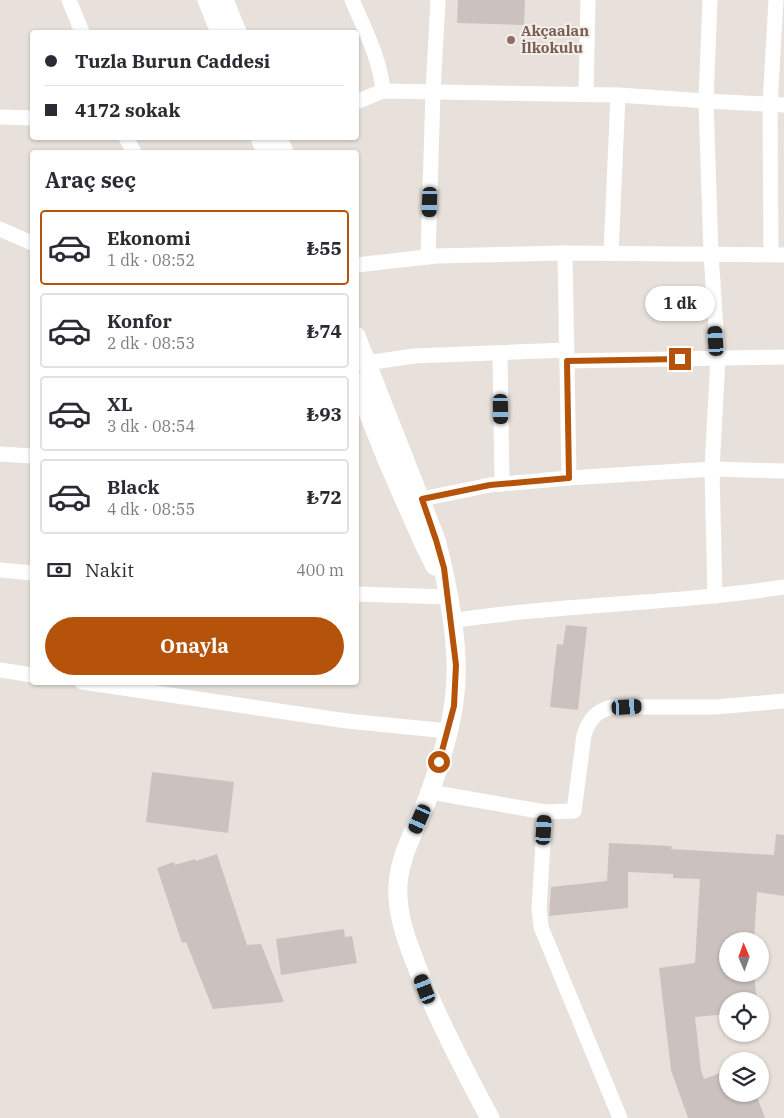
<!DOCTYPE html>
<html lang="tr">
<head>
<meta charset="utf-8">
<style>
	:root { --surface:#fff; --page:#f2f2f3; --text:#2b2b33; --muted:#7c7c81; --line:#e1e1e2; --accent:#b45309 }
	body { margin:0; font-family:"IBM Plex Serif",serif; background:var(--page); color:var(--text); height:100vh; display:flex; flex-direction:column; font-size:19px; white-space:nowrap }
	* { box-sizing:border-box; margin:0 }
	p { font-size:16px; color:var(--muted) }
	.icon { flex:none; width:28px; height:28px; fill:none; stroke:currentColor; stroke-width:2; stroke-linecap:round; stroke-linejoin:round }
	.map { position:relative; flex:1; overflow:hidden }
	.drawer { position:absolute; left:30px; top:150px; width:329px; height:535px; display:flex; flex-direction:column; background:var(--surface); border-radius:5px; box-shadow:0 1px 4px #0004 }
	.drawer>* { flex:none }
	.hud { position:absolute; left:30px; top:30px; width:329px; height:110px; border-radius:5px; box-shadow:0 1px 4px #0004; display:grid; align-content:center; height:110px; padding:0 15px; background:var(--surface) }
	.needle { width:32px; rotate:358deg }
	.fabs { position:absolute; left:719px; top:932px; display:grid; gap:10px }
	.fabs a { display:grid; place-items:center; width:50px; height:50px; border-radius:50%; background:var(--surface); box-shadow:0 1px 4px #0004; font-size:25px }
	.end { position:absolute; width:22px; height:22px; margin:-11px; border:6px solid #b45309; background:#fff; box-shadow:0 0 0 2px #fff }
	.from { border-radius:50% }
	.bubble { position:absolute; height:35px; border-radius:18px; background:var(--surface); box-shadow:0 1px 4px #0004; font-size:16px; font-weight:700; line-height:35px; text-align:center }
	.car { position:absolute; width:15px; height:30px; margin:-15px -8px; border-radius:6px; box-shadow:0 0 4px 1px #0007; background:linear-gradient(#222 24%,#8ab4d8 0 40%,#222 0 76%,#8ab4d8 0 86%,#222 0) }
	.hud b { display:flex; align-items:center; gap:18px; height:48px; font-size:19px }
	.hud b+b { border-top:1px solid var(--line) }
	.hud i { width:12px; height:12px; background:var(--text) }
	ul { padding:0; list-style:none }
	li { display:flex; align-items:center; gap:15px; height:75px; margin:0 10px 8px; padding:0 5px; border:2px solid var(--line); border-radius:5px }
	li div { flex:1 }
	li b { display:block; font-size:19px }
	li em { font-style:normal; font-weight:700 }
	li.current { border-color:var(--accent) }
	li>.icon { width:45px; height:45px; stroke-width:1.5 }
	h2 { padding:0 15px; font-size:22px; line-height:60px }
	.pay { display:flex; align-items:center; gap:12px; height:55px; padding:0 15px; font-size:19px }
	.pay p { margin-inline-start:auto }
	.action { display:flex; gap:10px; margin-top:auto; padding:10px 15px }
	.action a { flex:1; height:58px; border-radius:30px; background:var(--accent); color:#fff; font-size:20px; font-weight:700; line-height:58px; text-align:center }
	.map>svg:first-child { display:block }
</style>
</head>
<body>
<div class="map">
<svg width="784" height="1118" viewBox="0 0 784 1118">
	<rect width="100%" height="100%" fill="#e8e1db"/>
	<g fill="#cbc2bf">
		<polygon points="458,0 525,0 524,25 457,23"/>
		<polygon points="566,625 587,627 578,710 550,707 557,644 563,645"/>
		<polygon points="152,772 234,782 228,833 146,822"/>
		<polygon points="776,834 784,835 784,896 757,892 754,941 728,941 728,974 754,974 757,1001 728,1001 728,1014 695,1017 701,1070 704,1079 728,1070 728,1094 756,1094 765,1118 688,1118 671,1070 659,968 695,963 700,879 673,878 673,874 628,872 628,908 549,916 551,887 607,881 609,843 672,846 671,849 774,855"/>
		<polygon points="217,854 247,945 261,944 284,1002 213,1009 186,942 182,943 157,868 174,862 175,865 195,859 196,861"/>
		<polygon points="344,929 345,937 352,936 357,963 281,975 276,939"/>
	</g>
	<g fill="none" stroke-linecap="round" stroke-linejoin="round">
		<g stroke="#fff" stroke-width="15">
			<polyline points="69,0 82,32"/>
			<path d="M352 0C365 30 380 59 383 91"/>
			<polyline points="710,0 706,101 711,254 718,358 712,469 715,596"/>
			<polyline points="586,94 588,0"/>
			<polyline points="356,102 383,91 618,95 706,101 784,105"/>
			<polyline points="0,117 32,118"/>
			<polyline points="126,138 134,152"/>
			<polyline points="0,229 32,243"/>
			<polyline points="565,253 569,478"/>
			<polyline points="611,253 618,95"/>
			<polyline points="771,254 770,105 776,0"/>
			<polyline points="428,257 433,92 438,0"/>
			<polyline points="356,265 436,256 565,253 784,255"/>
			<polyline points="500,353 502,484"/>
			<polyline points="567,361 784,357"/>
			<polyline points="366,363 414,356 567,350"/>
			<polyline points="0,454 32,456"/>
			<polyline points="422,499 490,485 569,478 712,469 784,471"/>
			<polyline points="0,570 32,573"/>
			<polyline points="356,594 448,597"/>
			<path d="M451 621C561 604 674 604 784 587"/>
			<polyline points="0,670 32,675"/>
			<polyline points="82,682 347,721 448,731"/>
			<path d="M430 792 545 812 574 811 584 735C589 720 595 712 611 707H715L784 701"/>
			<polyline points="545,812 539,908 541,927 620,1118"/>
		</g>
		<g stroke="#fff" stroke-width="19">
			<polyline points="207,0 220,32"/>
			<polyline points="224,0 237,32"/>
			<polyline points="260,138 266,152"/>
			<polyline points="278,138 284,152"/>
			<path d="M356 336 436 540C448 585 460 647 455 693 452 726 441 761 430 792 420 822 400 852 398 884 396 915 408 944 419 972 439 1022 464 1070 490 1118"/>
			<polyline points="356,382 387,460 423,542 435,566"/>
		</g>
	</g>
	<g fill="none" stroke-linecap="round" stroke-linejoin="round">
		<polyline stroke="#b45309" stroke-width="6" points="439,762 454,706 456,665 444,568 436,540 422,499 490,485 569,478 567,361 680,359"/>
	</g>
	<circle fill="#8d6e63" stroke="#f5eee8" stroke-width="2" cx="511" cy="40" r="5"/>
	<g text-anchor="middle" stroke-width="4" stroke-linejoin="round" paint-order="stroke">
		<g font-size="15" font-weight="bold" fill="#785e54" stroke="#f5eee8" text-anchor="start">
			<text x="521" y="36">Akçaalan<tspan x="521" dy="17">İlkokulu</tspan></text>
		</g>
	</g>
</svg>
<div class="fabs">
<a><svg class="needle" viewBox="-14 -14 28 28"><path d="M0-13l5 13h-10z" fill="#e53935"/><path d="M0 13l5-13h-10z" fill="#7c7c81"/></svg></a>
<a><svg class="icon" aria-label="locate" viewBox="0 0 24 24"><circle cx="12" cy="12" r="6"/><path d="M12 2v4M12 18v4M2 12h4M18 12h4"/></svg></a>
<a><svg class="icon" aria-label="layers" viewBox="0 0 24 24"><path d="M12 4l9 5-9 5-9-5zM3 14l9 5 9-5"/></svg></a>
</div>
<i class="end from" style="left:439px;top:762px"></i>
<i class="end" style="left:680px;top:359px"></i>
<div class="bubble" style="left:645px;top:286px;width:70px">1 dk</div>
<i class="car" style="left:430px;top:202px;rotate:182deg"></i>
<i class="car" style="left:716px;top:341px;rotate:356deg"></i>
<i class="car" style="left:501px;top:409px;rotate:179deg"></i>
<i class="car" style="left:627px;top:707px;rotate:87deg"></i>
<i class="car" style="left:420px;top:819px;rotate:204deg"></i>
<i class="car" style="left:544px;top:830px;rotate:4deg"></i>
<i class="car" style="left:425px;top:989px;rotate:339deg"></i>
<div class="hud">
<b><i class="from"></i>Tuzla Burun Caddesi</b>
<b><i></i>4172 sokak</b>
</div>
<section class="drawer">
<h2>Araç seç</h2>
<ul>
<li class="current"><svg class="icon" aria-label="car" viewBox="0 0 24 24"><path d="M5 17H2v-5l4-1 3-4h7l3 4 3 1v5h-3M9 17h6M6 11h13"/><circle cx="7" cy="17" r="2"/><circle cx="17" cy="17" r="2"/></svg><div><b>Ekonomi</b><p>1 dk · 08:52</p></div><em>₺55</em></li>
<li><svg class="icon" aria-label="car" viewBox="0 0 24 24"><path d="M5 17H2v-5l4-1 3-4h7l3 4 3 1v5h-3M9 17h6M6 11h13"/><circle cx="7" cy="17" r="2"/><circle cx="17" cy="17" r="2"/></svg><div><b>Konfor</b><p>2 dk · 08:53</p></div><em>₺74</em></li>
<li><svg class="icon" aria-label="car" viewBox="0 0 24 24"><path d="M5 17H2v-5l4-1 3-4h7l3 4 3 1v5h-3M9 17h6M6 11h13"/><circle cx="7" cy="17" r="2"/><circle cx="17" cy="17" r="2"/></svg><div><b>XL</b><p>3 dk · 08:54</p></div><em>₺93</em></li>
<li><svg class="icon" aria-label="car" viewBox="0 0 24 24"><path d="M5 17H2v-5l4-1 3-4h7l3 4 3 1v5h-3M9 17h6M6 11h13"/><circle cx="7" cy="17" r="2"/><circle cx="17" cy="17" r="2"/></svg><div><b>Black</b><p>4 dk · 08:55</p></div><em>₺72</em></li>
</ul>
<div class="pay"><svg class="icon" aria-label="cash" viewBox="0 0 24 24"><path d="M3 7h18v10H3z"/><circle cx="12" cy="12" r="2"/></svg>Nakit<p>400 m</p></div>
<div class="action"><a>Onayla</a></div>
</section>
</div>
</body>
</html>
